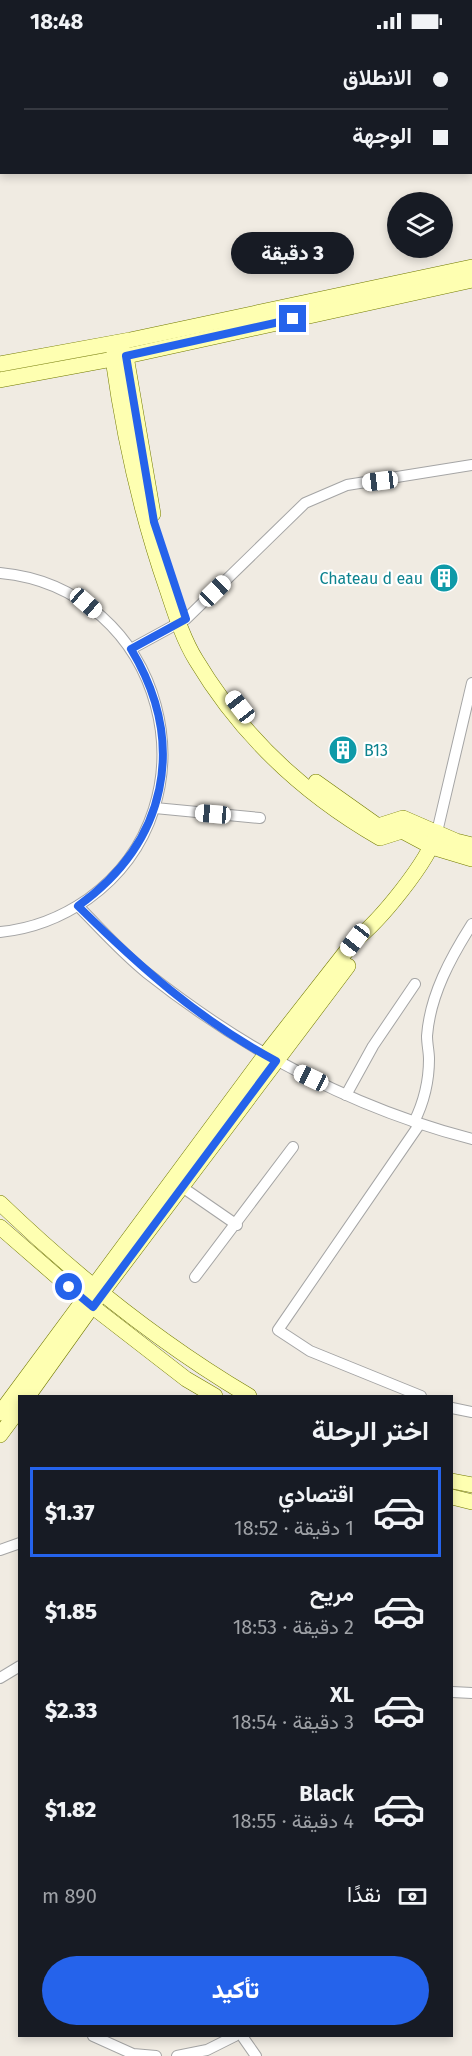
<!DOCTYPE html>
<html lang="ar">
<head>
<meta charset="utf-8">
<style>
	:root { --surface:#171b24; --page:#20242c; --text:#f1f3f6; --muted:#9ea1a6; --line:#363941; --accent:#2563eb }
	body { margin:0; font-family:"Fira Sans",Vazirmatn,sans-serif; background:var(--page); color:var(--text); direction:rtl; height:100vh; display:flex; flex-direction:column; font-size:22px; white-space:nowrap }
	* { box-sizing:border-box; margin:0 }
	p { font-size:20px; color:var(--muted) }
	.icon { flex:none; width:33px; height:33px; fill:none; stroke:currentColor; stroke-width:2; stroke-linecap:round; stroke-linejoin:round }
	.map { position:relative; flex:1; overflow:hidden; direction:ltr }
	.sheet { position:absolute; left:18px; top:1353px; width:435px; height:642px; display:flex; flex-direction:column; background:var(--surface); border-radius:0px; box-shadow:0 3px 9px #0003; direction:rtl }
	.sheet>* { flex:none }
	.banner { position:absolute; left:0px; top:0px; width:472px; height:132px; box-shadow:0 3px 9px #0003; direction:rtl; display:grid; align-content:center; height:132px; padding:0 24px; background:var(--surface) }
	.buttons { position:absolute; left:387px; top:150px; display:grid; gap:12px }
	.buttons a { display:grid; place-items:center; width:66px; height:66px; border-radius:50%; background:var(--surface); box-shadow:0 3px 9px #0003; font-size:30px }
	.end { position:absolute; width:27px; height:27px; margin:-14px; border:8px solid #2563eb; background:#fff; box-shadow:0 0 0 3px #fff }
	.from { border-radius:50% }
	.bubble { position:absolute; height:42px; border-radius:21px; background:var(--surface); box-shadow:0 3px 9px #0003; font-size:20px; font-weight:800; line-height:42px; text-align:center; direction:rtl }
	.car { position:absolute; width:18px; height:36px; margin:-18px -9px; border-radius:8px; box-shadow:0 0 4px 2px #0007; background:linear-gradient(#fff 24%,#345 0 40%,#fff 0 76%,#345 0 86%,#fff 0) }
	.banner b { display:flex; align-items:center; gap:21px; height:57px; font-size:22px }
	.banner b+b { border-top:2px solid var(--line) }
	.banner i { width:15px; height:15px; background:var(--text) }
	ul { padding:0; list-style:none }
	li { display:flex; align-items:center; gap:18px; height:90px; margin:0 12px 9px; padding:0 12px; border:3px solid transparent; border-radius:0px }
	li div { flex:1 }
	li b { display:block; font-size:22px }
	li em { font-style:normal; font-weight:800 }
	li.active { border-color:var(--accent) }
	li>.icon { width:54px; height:54px; stroke-width:1.5 }
	h2 { padding:0 24px; font-size:27px; line-height:72px }
	.pay { display:flex; align-items:center; gap:15px; height:66px; padding:0 24px; font-size:22px }
	.pay p { margin-inline-start:auto }
	.button { display:flex; gap:12px; margin-top:auto; padding:12px 24px }
	.button a { flex:1; height:69px; border-radius:36px; background:var(--accent); color:#fff; font-size:24px; font-weight:800; line-height:69px; text-align:center }
	.status { display:flex; justify-content:space-between; align-items:center; height:42px; padding:0 30px; background:var(--surface); direction:ltr }
	.status svg { height:16px; fill:currentColor }
	.map>svg:first-child { display:block }
</style>
</head>
<body>
<div class="status"><b>18:48</b><svg viewBox="0 0 49 12"><path d="M0 12V9h3v3zM5 12V6h3v6zM10 12V3h3v9zM15 12V0h3v12zM26 1h20v11H26zM47 4h2v5h-2z"/></svg></div>
<div class="map">
<svg width="472" height="2014" viewBox="0 0 472 2014">
	<rect width="100%" height="100%" fill="#f0ebe2"/>
	<g fill="none" stroke-linecap="round" stroke-linejoin="round">
		<g stroke="#a5a5a5" stroke-width="12">
			<g id="minor">
				<path d="M0 531C164 546 222 760 88 857 62 875 32 887 0 890"/>
				<polyline points="131,607 186,577 305,461 347,443 472,423"/>
				<polyline points="155,766 260,776"/>
				<polyline points="437,790 472,641"/>
				<path d="M78 864C100 886 122 911 147 931 243 1007 352 1066 472 1097"/>
				<polyline points="346,1053 373,1004 415,942"/>
				<path d="M414 1080C424 1060 429 1041 429 1017 429 1010 427 1002 427 994 430 953 451 915 472 882"/>
				<polyline points="419,1083 278,1288 310,1309 421,1354"/>
				<polyline points="182,1145 237,1183"/>
				<polyline points="195,1235 293,1105"/>
				<polyline points="452,1366 472,1370"/>
				<polyline points="0,1508 20,1501"/>
				<polyline points="0,1636 20,1624"/>
				<polyline points="452,1650 472,1651"/>
				<polyline points="93,1994 133,2012 156,2014"/>
				<polyline points="242,1994 256,2014"/>
				<polyline points="177,2014 207,2008 235,1994"/>
			</g>
		</g>
		<g stroke="#717900" stroke-width="16">
			<g id="secondary">
				<path d="M116 301 113 317C124 396 141 472 167 547 175 571 183 597 196 618 241 693 305 753 380 796L402 789 432 805 472 817"/>
				<polyline points="116,301 126,314 153,472"/>
				<polyline points="0,322 130,298 472,225"/>
				<polyline points="0,338 113,317 472,238"/>
				<polyline points="316,740 378,784 403,776 456,799 472,803"/>
				<path d="M0 1161C77 1235 158 1300 249 1354"/>
				<polyline points="0,1185 84,1258 186,1337 215,1354"/>
				<polyline points="28,1354 101,1252 348,924"/>
				<path d="M0 1371 265 1013 355 898C380 879 428 820 437 790"/>
				<polyline points="0,1393 20,1366"/>
				<polyline points="452,1439 472,1443"/>
				<polyline points="452,1455 472,1460"/>
			</g>
		</g>
		<use href="#minor" stroke="#fff" stroke-width="10"/>
		<use href="#secondary" stroke="#feffb1" stroke-width="15"/>
	</g>
	<g fill="none" stroke-linecap="round" stroke-linejoin="round">
		<path stroke="#2563eb" stroke-width="8" d="M69 1245 93 1265 276 1019C199 978 139 924 78 864 167 800 188 702 131 607L186 577 154 480 126 314 293 277"/>
	</g>
	<defs>
		<g id="building-disc" transform="scale(1.5)"><circle r="9.5" fill="#0f9aa8" stroke="#fff"/><path d="M-4-6H4V6H1V3H-1V6H-4ZM-2.5-4.3h1.7v1.8h-1.7ZM.8-4.3h1.7v1.8H.8ZM-2.5-1h1.7V.8h-1.7ZM.8-1h1.7V.8H.8Z" fill="#fff"/></g>
	</defs>
	<g fill-rule="evenodd">
		<use href="#building-disc" x="444" y="536"/>
		<use href="#building-disc" x="343" y="708"/>
	</g>
	<g text-anchor="middle" stroke-width="4.5" stroke-linejoin="round" paint-order="stroke">
		<g font-size="16" fill="#0d838f" stroke="#fff" text-anchor="end">
			<text x="423" y="542">Chateau d eau</text>
			<text x="364" y="714" text-anchor="start">B13</text>
		</g>
	</g>
</svg>
<div class="buttons">
<a><svg class="icon" aria-label="layers" viewBox="0 0 24 24"><path d="M12 4l9 5-9 5-9-5zM3 14l9 5 9-5"/></svg></a>
</div>
<i class="end from" style="left:69px;top:1245px"></i>
<i class="end" style="left:293px;top:277px"></i>
<div class="bubble" style="left:231px;top:190px;width:123px">3 دقيقة</div>
<i class="car" style="left:380px;top:439px;rotate:263deg"></i>
<i class="car" style="left:215px;top:549px;rotate:46deg"></i>
<i class="car" style="left:86px;top:561px;rotate:131deg"></i>
<i class="car" style="left:240px;top:665px;rotate:322deg"></i>
<i class="car" style="left:213px;top:772px;rotate:275deg"></i>
<i class="car" style="left:355px;top:898px;rotate:218deg"></i>
<i class="car" style="left:311px;top:1036px;rotate:295deg"></i>
<div class="banner">
<b><i class="from"></i>الانطلاق</b>
<b><i></i>الوجهة</b>
</div>
<section class="sheet">
<h2>اختر الرحلة</h2>
<ul>
<li class="active"><svg class="icon" aria-label="car" viewBox="0 0 24 24"><path d="M5 17H2v-5l4-1 3-4h7l3 4 3 1v5h-3M9 17h6M6 11h13"/><circle cx="7" cy="17" r="2"/><circle cx="17" cy="17" r="2"/></svg><div><b>اقتصادي</b><p>1 دقيقة · 18:52</p></div><em>$1.37</em></li>
<li><svg class="icon" aria-label="car" viewBox="0 0 24 24"><path d="M5 17H2v-5l4-1 3-4h7l3 4 3 1v5h-3M9 17h6M6 11h13"/><circle cx="7" cy="17" r="2"/><circle cx="17" cy="17" r="2"/></svg><div><b>مريح</b><p>2 دقيقة · 18:53</p></div><em>$1.85</em></li>
<li><svg class="icon" aria-label="car" viewBox="0 0 24 24"><path d="M5 17H2v-5l4-1 3-4h7l3 4 3 1v5h-3M9 17h6M6 11h13"/><circle cx="7" cy="17" r="2"/><circle cx="17" cy="17" r="2"/></svg><div><b>XL</b><p>3 دقيقة · 18:54</p></div><em>$2.33</em></li>
<li><svg class="icon" aria-label="car" viewBox="0 0 24 24"><path d="M5 17H2v-5l4-1 3-4h7l3 4 3 1v5h-3M9 17h6M6 11h13"/><circle cx="7" cy="17" r="2"/><circle cx="17" cy="17" r="2"/></svg><div><b>Black</b><p>4 دقيقة · 18:55</p></div><em>$1.82</em></li>
</ul>
<div class="pay"><svg class="icon" aria-label="cash" viewBox="0 0 24 24"><path d="M3 7h18v10H3z"/><circle cx="12" cy="12" r="2"/></svg>نقدًا<p>890 m</p></div>
<div class="button"><a>تأكيد</a></div>
</section>
</div>
</body>
</html>
